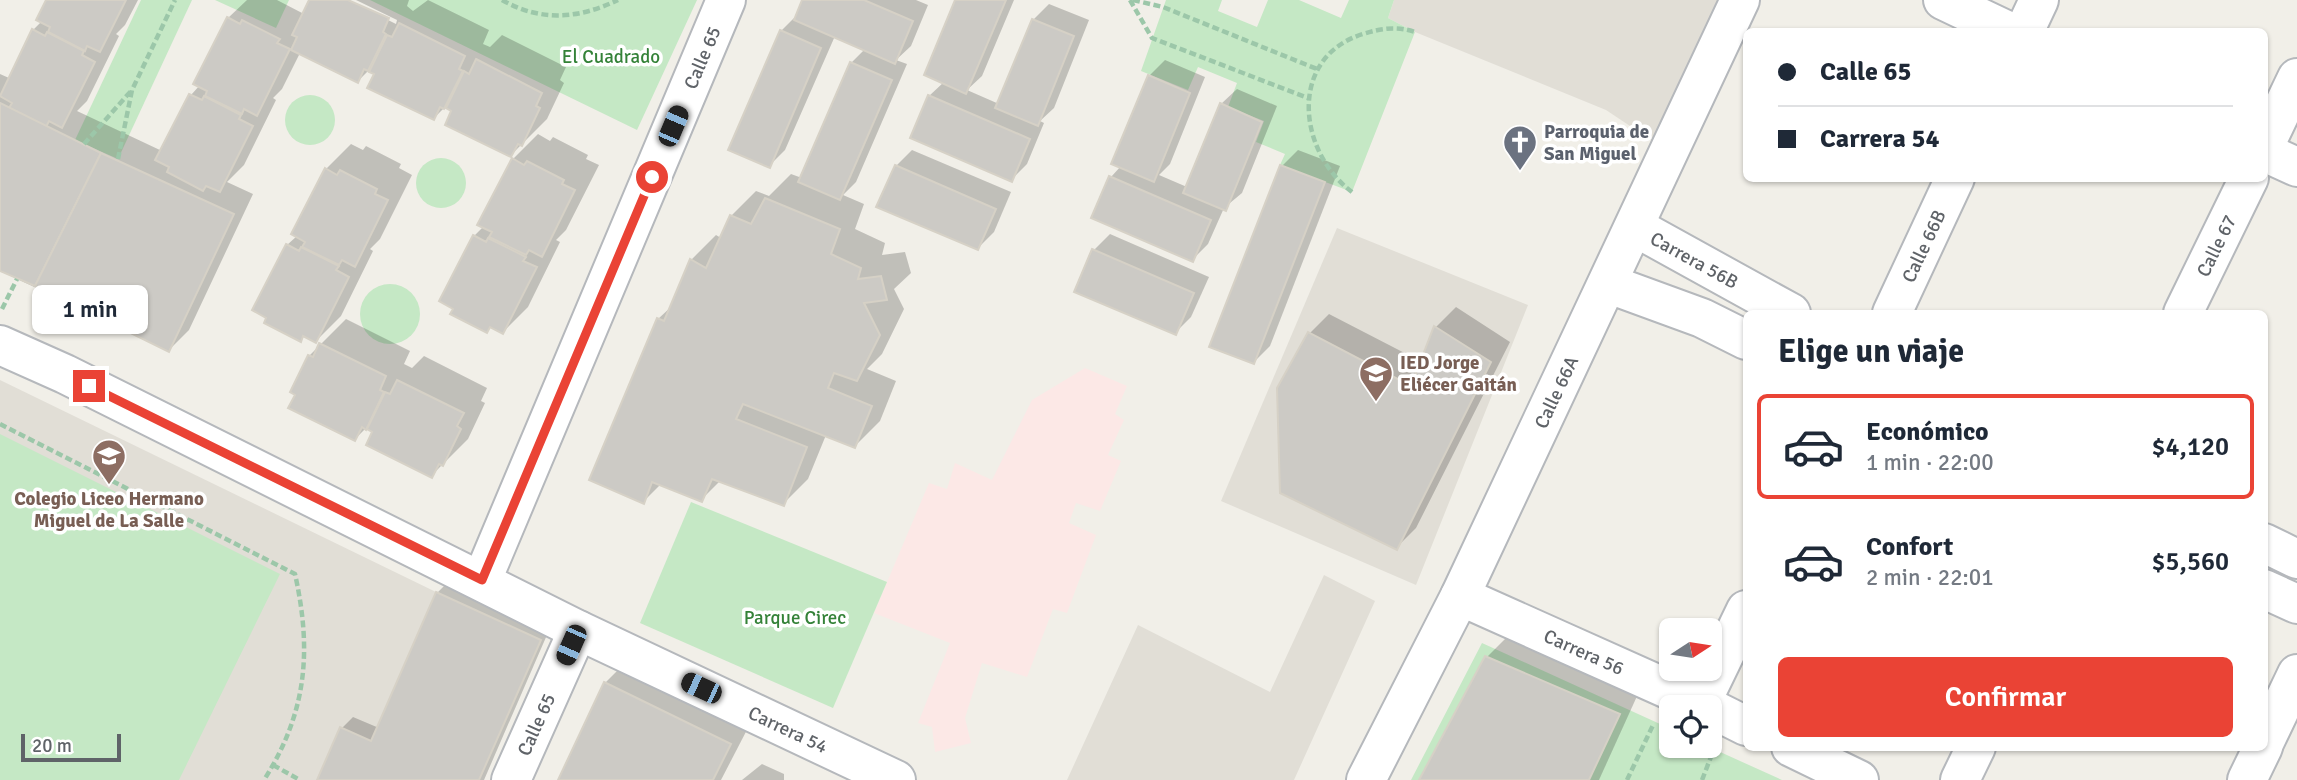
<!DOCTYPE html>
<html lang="es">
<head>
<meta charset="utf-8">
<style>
	:root { --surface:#fff; --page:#f6f6f7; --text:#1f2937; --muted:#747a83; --line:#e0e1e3; --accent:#ea4335 }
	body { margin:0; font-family:Signika,sans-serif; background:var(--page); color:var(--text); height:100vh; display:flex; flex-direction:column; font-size:26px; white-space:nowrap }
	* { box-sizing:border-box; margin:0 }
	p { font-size:23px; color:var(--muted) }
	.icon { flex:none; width:38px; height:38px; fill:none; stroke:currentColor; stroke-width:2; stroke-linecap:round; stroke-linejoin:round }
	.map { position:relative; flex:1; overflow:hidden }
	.details { position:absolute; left:1743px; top:310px; width:525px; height:441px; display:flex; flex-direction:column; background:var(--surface); border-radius:10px; box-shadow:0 2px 5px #0004 }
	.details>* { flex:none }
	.hud { position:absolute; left:1743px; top:28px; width:525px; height:154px; border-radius:10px; box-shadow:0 2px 5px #0004; display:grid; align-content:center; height:154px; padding:0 35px; background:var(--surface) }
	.needle { width:46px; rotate:78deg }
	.fabs { position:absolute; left:1659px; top:618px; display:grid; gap:14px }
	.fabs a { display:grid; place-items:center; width:63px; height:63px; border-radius:10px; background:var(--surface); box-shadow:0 2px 5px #0004; font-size:35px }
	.scale { position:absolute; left:21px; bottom:18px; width:100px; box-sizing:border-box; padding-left:7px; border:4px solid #5f6368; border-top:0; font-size:19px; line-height:24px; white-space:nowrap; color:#5f6368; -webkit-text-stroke:5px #fff; paint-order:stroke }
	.end { position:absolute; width:32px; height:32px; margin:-16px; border:9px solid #ea4335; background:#fff; box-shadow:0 0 0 4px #fff }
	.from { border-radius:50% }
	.bubble { position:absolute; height:49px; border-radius:10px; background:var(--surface); box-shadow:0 2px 5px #0004; font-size:23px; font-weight:600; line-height:49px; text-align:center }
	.car { position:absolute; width:21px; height:42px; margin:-21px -10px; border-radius:9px; box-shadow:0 0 5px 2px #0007; background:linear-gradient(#222 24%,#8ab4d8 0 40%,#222 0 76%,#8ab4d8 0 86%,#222 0) }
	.hud b { display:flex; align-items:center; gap:24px; height:66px; font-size:26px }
	.hud b+b { border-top:2px solid var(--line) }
	.hud i { width:18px; height:18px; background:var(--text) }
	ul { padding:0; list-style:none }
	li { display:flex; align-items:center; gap:21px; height:105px; margin:0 14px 10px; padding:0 21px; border:4px solid transparent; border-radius:10px }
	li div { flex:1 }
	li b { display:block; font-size:26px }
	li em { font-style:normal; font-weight:600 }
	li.selected { border-color:var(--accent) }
	li>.icon { width:63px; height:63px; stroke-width:1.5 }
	h2 { padding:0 35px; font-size:32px; line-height:84px }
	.primary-button { display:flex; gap:14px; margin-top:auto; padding:14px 35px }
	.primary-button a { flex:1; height:80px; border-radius:10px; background:var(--accent); color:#fff; font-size:28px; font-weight:600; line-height:80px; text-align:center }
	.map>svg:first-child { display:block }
</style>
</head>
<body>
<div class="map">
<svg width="2297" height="780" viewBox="0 0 2297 780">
	<rect width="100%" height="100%" fill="#f1efe8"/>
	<g fill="#e1ded6">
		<polygon points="1394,0 1721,0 1654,142 1606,110 1415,32 1388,18"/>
		<polygon points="1337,228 1528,305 1416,585 1221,501"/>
		<polygon points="0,380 436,592 541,640 479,780 0,780"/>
		<polygon points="1324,575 1375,601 1294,780 1067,780 1138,625 1270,692"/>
	</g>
	<polygon fill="#fce8e6" points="1085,368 1127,386 1115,414 1124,420 1108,455 1121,461 1100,511 1076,503 1069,523 1096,535 1067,613 1053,609 1027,677 982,663 965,718 971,743 935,752 932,727 918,723 950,643 874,613 929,483 947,489 955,463 992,480 1032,400"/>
	<g fill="#c5e8c5">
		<polygon points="141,0 192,0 118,159 75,140"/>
		<polygon points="215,0 289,0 276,28"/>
		<polygon points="370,0 697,0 637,130"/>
		<polygon points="1166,0 1222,0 1218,11 1257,27 1268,0 1299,0 1341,18 1349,0 1394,0 1388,18 1415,32 1352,192 1280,165 1285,154 1256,142 1264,121 1228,107 1237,83 1198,67 1188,90 1141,71"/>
		<circle cx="310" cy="120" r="25"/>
		<circle cx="441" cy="183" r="25"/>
		<circle cx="390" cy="314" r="30"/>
		<polygon points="0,434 280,574 179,780 0,780"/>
		<polygon points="691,502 887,582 833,708 640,623"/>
		<polygon points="1482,643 1671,729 1671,746 1707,746 1782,780 1411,780"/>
	</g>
	<g fill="#0003">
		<polygon points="48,0 138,0 125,25 116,34 119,36 87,101 77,111 162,151 191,95 200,85 228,18 247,0 277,0 304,14 311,0 348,0 396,24 397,20 356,0 409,0 407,6 413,11 428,0 489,30 483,44 490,47 502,35 566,67 560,80 564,83 547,119 511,155 446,106 434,118 369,70 358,81 300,53 282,89 273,98 276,100 244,165 227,182 253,194 189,330 169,350 0,271 0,74 9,78 33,30 42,21"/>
		<polygon points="804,0 916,0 928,5 911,46 896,60 907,64 856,182 843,195 864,204 855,229 885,243 882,255 905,252 911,273 894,289 904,309 882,354 867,369 896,381 880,421 855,446 826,435 808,479 783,504 721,480 701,500 661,484 643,502 658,319 672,306 691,260 716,235 721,238 731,216 756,191 769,196 791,174 802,178 851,63 865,49 835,36 785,150 769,166 781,31 798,14"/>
		<polygon points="957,0 1014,0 982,76 967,90 999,104 1033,20 1049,4 1089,20 1054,108 1040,121 1044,123 1027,164 1011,180 929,96 944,82"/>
		<polygon points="1165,60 1205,77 1170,164 1159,175 1187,187 1221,104 1237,89 1277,106 1242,193 1224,208 1208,244 1192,260 1111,177 1121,166 1149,76"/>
		<polygon points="538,134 550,141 553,137 588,155 586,159 599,165 566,230 556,240 560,242 528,307 503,332 491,326 487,330 474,236 484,226 513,159"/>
		<polygon points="351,144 363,150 366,146 401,164 399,168 412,175 380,239 370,249 373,251 341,316 316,341 305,335 300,339 287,245 297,236 326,169"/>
		<polygon points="912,150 1011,192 994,232 978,248 878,206 896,166"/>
		<polygon points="1298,150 1340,166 1270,346 1254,362 1282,166"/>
		<polygon points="1110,234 1209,277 1191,317 1175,333 1094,250"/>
		<polygon points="1456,307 1510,342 1416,528 1396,548 1309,334 1329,314 1422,362 1436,327"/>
		<polygon points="346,319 410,351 404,364 412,368 424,356 487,388 481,401 485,403 468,439 432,475 375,431 367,427 355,439 297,394 309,356"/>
		<polygon points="448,582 550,628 484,780 319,780 342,728 353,717 379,728 437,593"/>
		<polygon points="1507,637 1638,694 1599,780 1421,780 1487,657"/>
		<polygon points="625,663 750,724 721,780 560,780 605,683"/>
		<polygon points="762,764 784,774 784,780 742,780"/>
	</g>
	<g fill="#cccac5" stroke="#d6d1c6" stroke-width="2">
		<polygon points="46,0 126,0 100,52 87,46 85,51 48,32 50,27 36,20"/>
		<polygon points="309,0 348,0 389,18 383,32 386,34 368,71 364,69 358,83 291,50 297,37 292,35"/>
		<polygon points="802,0 864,0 913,21 895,64 794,20"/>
		<polygon points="955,0 1006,0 966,94 924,75"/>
		<polygon points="227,17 240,24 242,20 280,39 277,43 290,49 257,116 244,109 242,114 205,96 207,91 193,84"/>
		<polygon points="1032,19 1074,36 1038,126 995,108"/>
		<polygon points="399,23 465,56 459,69 463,71 444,109 440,107 434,120 367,88 374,74 369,72 387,35 392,37"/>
		<polygon points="32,29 45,36 47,32 84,51 82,55 95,62 62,128 49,121 46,127 9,108 12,103 0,96"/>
		<polygon points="780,30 821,48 770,168 728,150"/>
		<polygon points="476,59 542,93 536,106 540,108 522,146 518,144 511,157 445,125 451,111 446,108 464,71 469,74"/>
		<polygon points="850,62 892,80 840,200 798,182"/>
		<polygon points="1148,75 1190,93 1154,182 1111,164"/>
		<polygon points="189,94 202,100 204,96 241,115 239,119 253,126 220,192 206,186 203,191 167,172 169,167 155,160"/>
		<polygon points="928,95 1030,139 1012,182 910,138"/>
		<polygon points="0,103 101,153 35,286 0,271"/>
		<polygon points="1220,103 1262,122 1226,211 1183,193"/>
		<polygon points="101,153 234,214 169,352 35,286"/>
		<polygon points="512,158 524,165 527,161 564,180 562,184 575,190 542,257 529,250 526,255 489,237 492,232 477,225"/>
		<polygon points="895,165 996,209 978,250 876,207"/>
		<polygon points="1280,165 1325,182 1254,364 1209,347"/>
		<polygon points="325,168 337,175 340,170 377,189 375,194 388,200 355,267 342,260 339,265 302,247 305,242 291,234"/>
		<polygon points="1109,176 1211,220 1193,262 1091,218"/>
		<polygon points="765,198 840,229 831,254 861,268 858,279 881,276 887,300 864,303 880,335 857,381 834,373 828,388 872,406 855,448 743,404 736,419 807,447 784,506 712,479 702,502 652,482 644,504 589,480 657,318 664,321 690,259 706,268 730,215 751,224"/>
		<polygon points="473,235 486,242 488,238 526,257 523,261 537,267 503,334 490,327 487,333 450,314 453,309 439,301"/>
		<polygon points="286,244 299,251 301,247 339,266 336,270 349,277 316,343 303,336 301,342 264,323 266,318 252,310"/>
		<polygon points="1092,249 1194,293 1176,335 1074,292"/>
		<polygon points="1434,326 1491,362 1397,550 1280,493 1277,388 1308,332 1411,386"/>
		<polygon points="319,343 386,376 380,390 384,392 366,430 362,427 355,441 288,408 295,395 290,392 308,355 313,357"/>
		<polygon points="397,380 464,413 457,426 461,429 443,466 439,464 432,478 366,445 372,432 367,429 385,392 390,394"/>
		<polygon points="436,592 541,640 479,780 317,780 340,727 371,741"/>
		<polygon points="1485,656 1620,714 1589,780 1419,780"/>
		<polygon points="604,682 731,744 713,780 558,780"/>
	</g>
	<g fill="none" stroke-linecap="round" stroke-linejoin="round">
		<g stroke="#b5b8bc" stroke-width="42">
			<g id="minor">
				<polyline points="1943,0 2010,32"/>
				<polyline points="2024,32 2039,0"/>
				<polyline points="2264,147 2297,78"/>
				<polyline points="2264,152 2297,167"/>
				<path id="s1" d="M1635 227 1791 313"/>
				<polyline points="1609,284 1702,318 1746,340"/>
				<path id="s2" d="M1892 313 1955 178"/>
				<path id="s3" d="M2183 313 2249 178"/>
				<path id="s4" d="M0 345 65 374 578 630 896 780"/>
				<polyline points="2264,543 2297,559"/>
				<path id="s5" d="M482 580 726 0"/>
				<polyline points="2264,589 2297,604"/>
				<path id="s6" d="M1460 596 1708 707"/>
				<polyline points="1701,703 1746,610"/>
				<polyline points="1710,708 1746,726"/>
				<polyline points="2264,743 2297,674"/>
				<polyline points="1791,747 1859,780"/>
				<path id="s7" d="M511 780 578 630"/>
				<path id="s8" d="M1366 780 1460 596 1740 0"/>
				<polyline points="1960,780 1976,747"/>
				<polyline points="2247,780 2263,747"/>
			</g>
		</g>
		<g stroke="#9cc7a9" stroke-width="4.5" stroke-dasharray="7 3.5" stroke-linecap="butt">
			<path d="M502 0C541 22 578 19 618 0"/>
			<polyline points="1130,0 1152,38 1308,98"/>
			<polyline points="1133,0 1163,7 1317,69"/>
			<polyline points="84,144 131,91"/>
			<polyline points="118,159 132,90 175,0"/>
			<path d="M1352 192C1297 151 1288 57 1363 34 1382 28 1397 26 1415 32"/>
			<polyline points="2,309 17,279"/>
			<polyline points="39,323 53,296"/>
			<path d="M0 424 295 574C312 651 307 712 264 780"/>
			<polyline points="273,765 300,780"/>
			<polyline points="1627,780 1654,723"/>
			<polyline points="1702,780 1714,749"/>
		</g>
		<use href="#minor" stroke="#fff" stroke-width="38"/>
	</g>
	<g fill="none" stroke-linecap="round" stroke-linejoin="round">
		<polyline stroke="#ea4335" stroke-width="9" points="89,386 482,580 652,177"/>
	</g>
	<defs>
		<g id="church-pin" transform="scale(1.75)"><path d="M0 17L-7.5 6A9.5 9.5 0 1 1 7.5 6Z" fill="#6b7280" stroke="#fff"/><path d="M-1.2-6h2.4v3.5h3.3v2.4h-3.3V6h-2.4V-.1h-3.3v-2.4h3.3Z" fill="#fff"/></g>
		<g id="school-pin" transform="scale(1.75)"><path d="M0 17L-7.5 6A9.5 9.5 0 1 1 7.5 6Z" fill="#8d6e63" stroke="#fff"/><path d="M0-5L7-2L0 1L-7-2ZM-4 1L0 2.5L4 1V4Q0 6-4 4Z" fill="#fff"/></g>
	</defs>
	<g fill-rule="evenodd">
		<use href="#church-pin" x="1520" y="142"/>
		<use href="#school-pin" x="1376" y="373"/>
		<use href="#school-pin" x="109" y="456"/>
	</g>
	<g text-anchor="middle" stroke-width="7" stroke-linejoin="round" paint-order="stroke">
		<g font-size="19" fill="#348238" stroke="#fff">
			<text x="611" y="63">El Cuadrado</text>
			<text x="795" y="624">Parque Cirec</text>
		</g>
		<g font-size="19" fill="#5f6368" stroke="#fff">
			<text dy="7" stroke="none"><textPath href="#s5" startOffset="567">Calle 65</textPath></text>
			<text dy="7" stroke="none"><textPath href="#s2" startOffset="74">Calle 66B</textPath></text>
			<text dy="7" stroke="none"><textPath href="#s3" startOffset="75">Calle 67</textPath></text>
			<text dy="7" stroke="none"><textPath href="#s1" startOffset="68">Carrera 56B</textPath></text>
			<text dy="7" stroke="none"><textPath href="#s8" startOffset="432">Calle 66A</textPath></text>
			<text dy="7" stroke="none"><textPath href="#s6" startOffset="136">Carrera 56</textPath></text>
			<text dy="7" stroke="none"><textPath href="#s7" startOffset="61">Calle 65</textPath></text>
			<text dy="7" stroke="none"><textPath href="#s4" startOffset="877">Carrera 54</textPath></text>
		</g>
		<g font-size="19" font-weight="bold" fill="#5b616d" stroke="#fff" text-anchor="start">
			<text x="1544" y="138">Parroquia de<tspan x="1544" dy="22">San Miguel</tspan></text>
		</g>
		<g font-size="19" font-weight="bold" fill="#785e54" stroke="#fff" text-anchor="start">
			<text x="1400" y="369">IED Jorge<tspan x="1400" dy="22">Eliécer Gaitán</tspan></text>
			<text x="109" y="505" text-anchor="middle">Colegio Liceo Hermano<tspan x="109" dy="22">Miguel de La Salle</tspan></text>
		</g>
	</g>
</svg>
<div class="fabs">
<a><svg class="needle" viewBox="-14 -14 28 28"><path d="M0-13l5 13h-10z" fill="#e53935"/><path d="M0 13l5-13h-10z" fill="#747a83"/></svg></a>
<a><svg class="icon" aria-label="locate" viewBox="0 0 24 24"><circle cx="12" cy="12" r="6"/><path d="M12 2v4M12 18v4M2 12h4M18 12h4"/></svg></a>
</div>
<div class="scale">20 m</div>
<i class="end from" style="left:652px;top:177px"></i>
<i class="end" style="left:89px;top:386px"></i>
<div class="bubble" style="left:32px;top:285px;width:116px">1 min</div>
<i class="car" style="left:673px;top:126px;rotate:23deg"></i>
<i class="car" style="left:571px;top:645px;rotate:204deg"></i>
<i class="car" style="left:701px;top:688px;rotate:295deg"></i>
<div class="hud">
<b><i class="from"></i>Calle 65</b>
<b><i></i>Carrera 54</b>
</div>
<section class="details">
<h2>Elige un viaje</h2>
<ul>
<li class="selected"><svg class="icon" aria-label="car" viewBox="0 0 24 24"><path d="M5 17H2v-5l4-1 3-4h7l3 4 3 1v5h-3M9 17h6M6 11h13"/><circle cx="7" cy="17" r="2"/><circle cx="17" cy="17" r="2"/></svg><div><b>Económico</b><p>1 min · 22:00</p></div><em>$4,120</em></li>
<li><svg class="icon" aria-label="car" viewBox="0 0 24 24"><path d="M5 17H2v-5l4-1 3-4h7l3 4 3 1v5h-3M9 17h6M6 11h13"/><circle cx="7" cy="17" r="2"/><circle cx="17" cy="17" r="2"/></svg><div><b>Confort</b><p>2 min · 22:01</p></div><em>$5,560</em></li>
</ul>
<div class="primary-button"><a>Confirmar</a></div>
</section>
</div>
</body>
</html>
